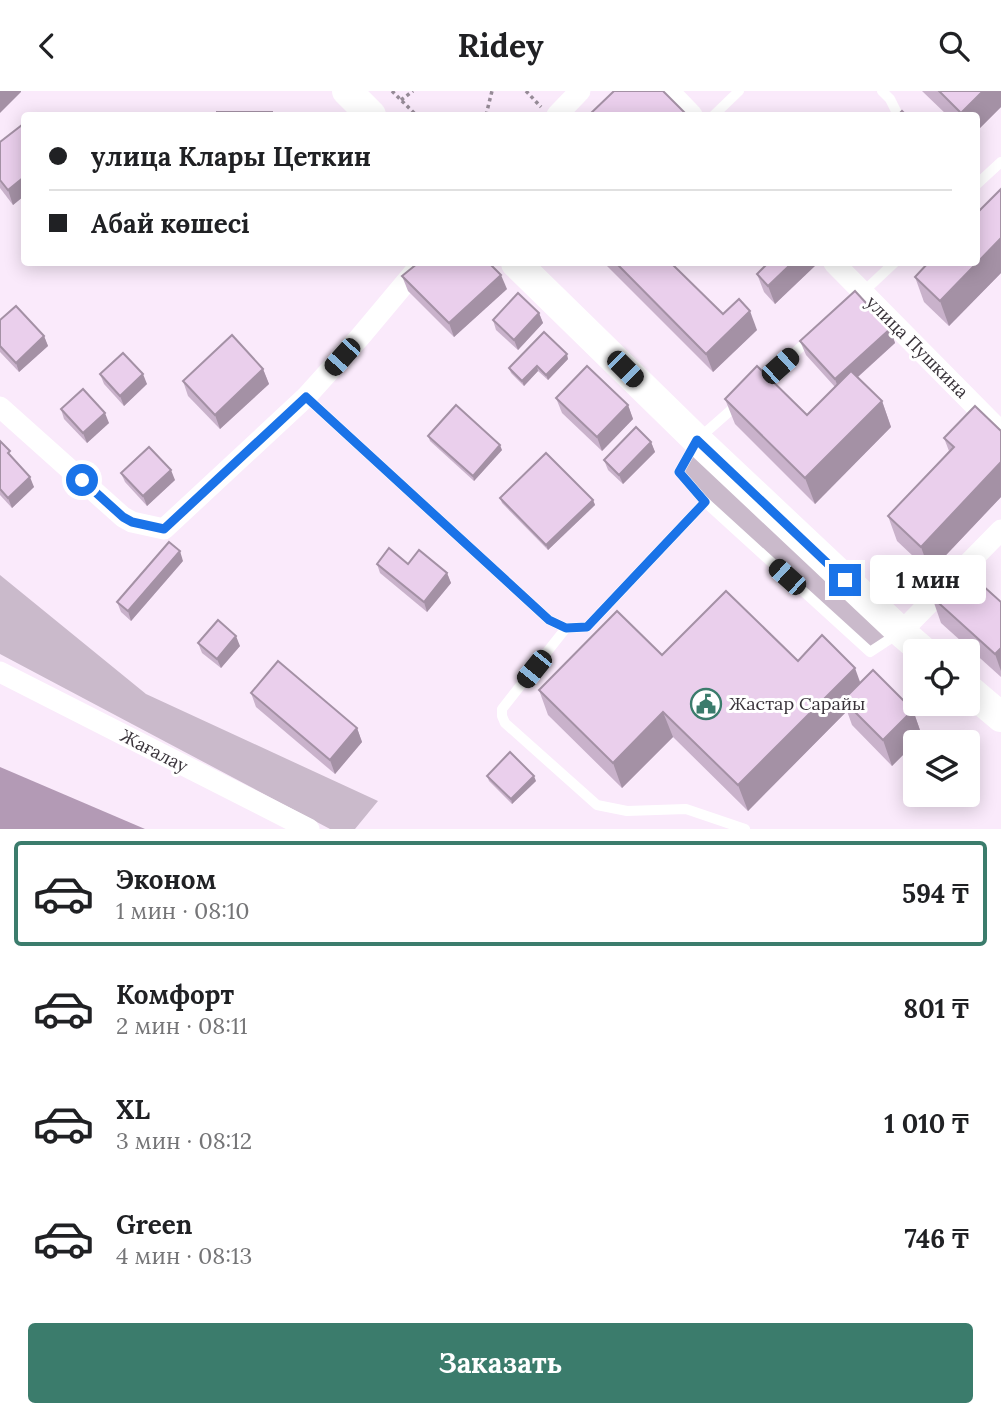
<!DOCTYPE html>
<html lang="ru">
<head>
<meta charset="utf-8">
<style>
	:root { --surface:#fff; --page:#f2f2f2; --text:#202124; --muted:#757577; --line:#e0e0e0; --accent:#3b7c6c }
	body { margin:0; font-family:Lora,serif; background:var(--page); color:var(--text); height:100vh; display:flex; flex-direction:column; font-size:26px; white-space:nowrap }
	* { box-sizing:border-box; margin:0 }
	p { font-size:23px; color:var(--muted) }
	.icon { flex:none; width:38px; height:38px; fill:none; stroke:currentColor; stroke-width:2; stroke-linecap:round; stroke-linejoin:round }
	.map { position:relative; height:738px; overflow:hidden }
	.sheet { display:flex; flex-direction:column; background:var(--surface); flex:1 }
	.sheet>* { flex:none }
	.hud { position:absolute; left:21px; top:21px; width:959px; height:154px; border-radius:7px; box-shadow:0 4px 18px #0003; display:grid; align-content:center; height:154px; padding:0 28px; background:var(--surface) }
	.tools { position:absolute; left:903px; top:548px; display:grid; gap:14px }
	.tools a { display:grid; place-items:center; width:77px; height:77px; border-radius:7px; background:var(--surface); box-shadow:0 4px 18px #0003; font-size:35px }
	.end { position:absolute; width:32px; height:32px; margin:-16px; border:9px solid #1a73e8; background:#fff; box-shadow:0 0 0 4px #fff }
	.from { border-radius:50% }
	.bubble { position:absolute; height:49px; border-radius:7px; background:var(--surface); box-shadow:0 4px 18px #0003; font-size:23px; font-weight:700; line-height:49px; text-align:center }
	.car { position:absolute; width:21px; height:42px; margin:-21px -10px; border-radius:9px; box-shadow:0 0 5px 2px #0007; background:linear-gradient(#222 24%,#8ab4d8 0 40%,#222 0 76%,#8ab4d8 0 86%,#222 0) }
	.hud b { display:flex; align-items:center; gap:24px; height:66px; font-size:26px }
	.hud b+b { border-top:2px solid var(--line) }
	.hud i { width:18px; height:18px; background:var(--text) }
	ul { padding:12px 0 0; list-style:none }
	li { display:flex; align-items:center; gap:21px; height:105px; margin:0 14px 10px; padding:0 14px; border:4px solid transparent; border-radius:7px }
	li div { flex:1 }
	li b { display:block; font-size:26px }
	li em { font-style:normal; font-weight:700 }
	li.active { border-color:var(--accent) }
	li>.icon { width:63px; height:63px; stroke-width:1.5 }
	.button { display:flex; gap:14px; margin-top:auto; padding:14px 28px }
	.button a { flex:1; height:80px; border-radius:7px; background:var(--accent); color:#fff; font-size:28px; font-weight:700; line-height:80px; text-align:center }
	header { display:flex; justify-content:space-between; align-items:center; height:91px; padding:0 28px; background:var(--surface); font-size:32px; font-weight:700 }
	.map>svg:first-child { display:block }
</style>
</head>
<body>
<header><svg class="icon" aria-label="back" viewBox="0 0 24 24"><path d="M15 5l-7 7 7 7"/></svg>Ridey<svg class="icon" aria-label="search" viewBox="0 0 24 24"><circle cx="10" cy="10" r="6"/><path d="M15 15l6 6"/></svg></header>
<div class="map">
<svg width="1001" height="738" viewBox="0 0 1001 738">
	<rect width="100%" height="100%" fill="#faeafb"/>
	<g fill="#cabacb">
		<polygon points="697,349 901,541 870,561 679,381"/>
		<polygon points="0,484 146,603 378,710 355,738 330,738 0,563"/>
	</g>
	<polygon fill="#b39ab5" points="0,676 145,738 0,738"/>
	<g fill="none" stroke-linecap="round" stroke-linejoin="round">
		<g stroke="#968b97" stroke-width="3.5" stroke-dasharray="3.5 3.5" stroke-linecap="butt">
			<polyline points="392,0 416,24"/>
			<polyline points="526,0 541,16"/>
			<polyline points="401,9 413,0"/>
			<polyline points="486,24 492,0"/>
		</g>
		<g stroke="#fff" stroke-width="10">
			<polyline points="882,0 890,8 898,24"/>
			<polyline points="714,24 739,0"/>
			<polyline points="976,94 1001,71"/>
			<polyline points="861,203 894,172"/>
			<polyline points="759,294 812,246"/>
			<polyline points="306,306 549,529 566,537 587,536 705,411"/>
			<polyline points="739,312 697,349 679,381 705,411 870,561 899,542"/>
			<polyline points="566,537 502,618 502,625 505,632 597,714 627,720 686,718 745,738"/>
		</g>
		<g stroke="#fff" stroke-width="21">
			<polyline points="669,0 692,24"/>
			<polyline points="557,24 580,0"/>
			<polyline points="834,172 1001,341"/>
			<polyline points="0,316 123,426 132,431 164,438 306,306 360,246 422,172"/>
			<polyline points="901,541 1001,439"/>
			<polyline points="0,581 309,738"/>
		</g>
		<g stroke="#fff" stroke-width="30">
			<polyline points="347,0 371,24"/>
			<polyline points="516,172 697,349 901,541 923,560"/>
			<polyline points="968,598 1001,626"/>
		</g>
	</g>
	<g fill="#c9b2cb">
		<polygon points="922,0 1001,0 1001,16 976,41 976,24 947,24"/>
		<polygon points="24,37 24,105 13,114 0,97 0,51"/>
		<polygon points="1001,98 1001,182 949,235 924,211 915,186"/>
		<polygon points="225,172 280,172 280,174 226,174"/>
		<polygon points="604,172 671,172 723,223 757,239 713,281"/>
		<polygon points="768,172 818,172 775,213 764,201 757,183"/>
		<polygon points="402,185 507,198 454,246 408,200"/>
		<polygon points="539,222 543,232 518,259 496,239 493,229"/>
		<polygon points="0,229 44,245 48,255 19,281 0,261"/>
		<polygon points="890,238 895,252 858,286 882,310 891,336 815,413 735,333 725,308 807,324 835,296 806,264 800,250"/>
		<polygon points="568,268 548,289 538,280 524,295 511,282 509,277"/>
		<polygon points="263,278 269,293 220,338 188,305 183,290"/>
		<polygon points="100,283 147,293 124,315 104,293"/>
		<polygon points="556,307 628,314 633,328 602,360 562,322"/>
		<polygon points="61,318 109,332 87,352 64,328"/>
		<polygon points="1001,340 1001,406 930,481 897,450 888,425 949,360 944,347"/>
		<polygon points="428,345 502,359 474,390 430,350"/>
		<polygon points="0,350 34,396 12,417 0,404"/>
		<polygon points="651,351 655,361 623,393 608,379 604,369"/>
		<polygon points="121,382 175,389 147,415 125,391"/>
		<polygon points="500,407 593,409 595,414 548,459 502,412"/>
		<polygon points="183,470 131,530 121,521 117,511"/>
		<polygon points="377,473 408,473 447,482 451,492 427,521 380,482"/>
		<polygon points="932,506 1001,511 1001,586 941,532"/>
		<polygon points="198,552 240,555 221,577 202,562"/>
		<polygon points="662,564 798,570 860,591 913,619 922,645 892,675 852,634 847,620 748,720 673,646 622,697 548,624 539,599"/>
		<polygon points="251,602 357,637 362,651 335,683 256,616"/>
		<polygon points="487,685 536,690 512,713 489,690"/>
	</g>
	<g fill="#a491a5">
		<polygon points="0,0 21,0 21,1 0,22"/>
		<polygon points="983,0 1001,0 1001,16 976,41 976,24 962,24 961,22"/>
		<polygon points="24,86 24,105 13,114 8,99"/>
		<polygon points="1001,147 1001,182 949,235 940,210"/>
		<polygon points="792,172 818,172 775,213 768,195"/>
		<polygon points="501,184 507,198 454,246 449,232"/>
		<polygon points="750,220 757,239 713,281 706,263"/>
		<polygon points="539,222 543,232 518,259 514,249"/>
		<polygon points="890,238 895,252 840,302 835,288"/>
		<polygon points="44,245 48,255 19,281 16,272"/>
		<polygon points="567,263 568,268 548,289 546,284"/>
		<polygon points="537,275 538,280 524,295 522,290"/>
		<polygon points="263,278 269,293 220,338 215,324"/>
		<polygon points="143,283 147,293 124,315 120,305"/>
		<polygon points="882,310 891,336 815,413 805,387"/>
		<polygon points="628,314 633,328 602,360 597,346"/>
		<polygon points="105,322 109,332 87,352 83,342"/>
		<polygon points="651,351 655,361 623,393 619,384"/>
		<polygon points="500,354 502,359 474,390 473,385"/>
		<polygon points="1001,371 1001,406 930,481 921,456"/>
		<polygon points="171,379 175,389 147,415 143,405"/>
		<polygon points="30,386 34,396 12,417 8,407"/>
		<polygon points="593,409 595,414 548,459 546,454"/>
		<polygon points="180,460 183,470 131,530 128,520"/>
		<polygon points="447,482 451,492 427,521 424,511"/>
		<polygon points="236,545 240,555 221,577 217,568"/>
		<polygon points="1001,557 1001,580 995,563"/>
		<polygon points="855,577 864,602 843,609 847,620 748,720 738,694"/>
		<polygon points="913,619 922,645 892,675 883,649"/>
		<polygon points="663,621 673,646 622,697 613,672"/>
		<polygon points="357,637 362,651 335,683 330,669"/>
		<polygon points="534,685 536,690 512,713 511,708"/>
	</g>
	<g fill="#eacfec" stroke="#a491a5" stroke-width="2">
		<polygon points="614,0 663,0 687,24 589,24"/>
		<polygon points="939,0 983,0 961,22"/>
		<polygon points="902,20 906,24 898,24"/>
		<rect x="217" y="21" width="55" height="3"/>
		<polygon points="22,34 24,37 24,86 8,99 0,89 0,51"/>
		<polygon points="1001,98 1001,147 940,210 915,186 928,172 976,172 976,123"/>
		<polygon points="418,172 489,172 501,184 449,232 402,185"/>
		<polygon points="616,172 671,172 723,223 739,208 750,220 706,263"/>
		<polygon points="768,172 792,172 768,195 757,183"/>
		<polygon points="855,200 890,238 835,288 800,250"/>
		<polygon points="518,202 539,222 514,249 493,229"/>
		<polygon points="16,215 44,245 16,272 0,255 0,229"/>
		<polygon points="544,241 567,263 546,284 537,275 522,290 509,277"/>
		<polygon points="232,244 263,278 215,324 183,290"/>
		<polygon points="123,262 143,283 120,305 100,283"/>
		<polygon points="587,275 628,314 597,346 556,307"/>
		<polygon points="757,275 807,324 851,280 882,310 805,387 725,308"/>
		<polygon points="83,298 105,322 83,342 61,318"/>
		<polygon points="456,314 500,354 473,385 428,345"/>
		<polygon points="975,315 1001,340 1001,371 921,456 888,425 954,356 944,347"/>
		<polygon points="636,336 651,351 619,384 604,369"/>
		<polygon points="0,350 10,360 8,362 30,386 8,407 0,398"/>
		<polygon points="149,356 171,379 143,405 121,382"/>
		<polygon points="546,362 593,409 546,454 500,407"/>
		<polygon points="169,451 180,460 128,520 117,511"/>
		<polygon points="389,457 408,473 419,459 447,482 424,511 377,473"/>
		<polygon points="961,475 1001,511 1001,557 995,563 932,506"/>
		<polygon points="726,500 798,570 822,544 855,577 738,694 663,621 613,672 539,599 617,520 662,564"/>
		<polygon points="218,529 236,545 217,568 198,552"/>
		<polygon points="278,570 357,637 330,669 251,602"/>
		<polygon points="873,579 913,619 883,649 843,609"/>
		<polygon points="510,661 534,685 511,708 487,685"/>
	</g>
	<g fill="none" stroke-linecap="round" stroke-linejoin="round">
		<polyline stroke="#1a73e8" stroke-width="9" points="82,389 123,426 132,431 164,438 306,306 549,529 566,537 587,536 705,411 679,381 697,349 845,489"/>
	</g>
	<defs>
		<g id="civic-ring" transform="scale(1.575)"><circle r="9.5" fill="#fff" stroke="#3b7c6c" stroke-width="1.5"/><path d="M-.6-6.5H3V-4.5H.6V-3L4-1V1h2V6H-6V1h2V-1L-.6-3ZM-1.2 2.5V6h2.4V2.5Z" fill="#3b7c6c"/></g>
	</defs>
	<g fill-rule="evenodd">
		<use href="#civic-ring" x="706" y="613"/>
	</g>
	<g text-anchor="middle" stroke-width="6" stroke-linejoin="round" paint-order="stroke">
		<g font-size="18" fill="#39333a" stroke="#fff">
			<text transform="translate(917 256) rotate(45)" y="6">улица Пушкина</text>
			<text transform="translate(154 660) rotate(27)" y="6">Жағалау</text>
		</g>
		<g font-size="18" fill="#39333a" stroke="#fff" text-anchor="start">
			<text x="729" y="619">Жастар Сарайы</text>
		</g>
	</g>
</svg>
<div class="tools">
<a><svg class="icon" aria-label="locate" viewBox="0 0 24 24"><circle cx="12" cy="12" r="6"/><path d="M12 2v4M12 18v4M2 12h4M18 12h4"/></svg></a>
<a><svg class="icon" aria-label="layers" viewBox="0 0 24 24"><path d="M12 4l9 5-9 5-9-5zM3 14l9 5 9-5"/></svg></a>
</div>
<i class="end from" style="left:82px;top:389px"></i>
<i class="end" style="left:845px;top:489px"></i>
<div class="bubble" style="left:870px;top:464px;width:116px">1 мин</div>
<i class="car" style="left:342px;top:266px;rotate:222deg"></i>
<i class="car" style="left:780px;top:275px;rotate:48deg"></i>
<i class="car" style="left:625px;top:278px;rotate:135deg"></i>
<i class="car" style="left:787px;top:486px;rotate:312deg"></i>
<i class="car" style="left:534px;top:578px;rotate:219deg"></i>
<div class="hud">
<b><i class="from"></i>улица Клары Цеткин</b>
<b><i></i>Абай көшесі</b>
</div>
</div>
<section class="sheet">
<ul>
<li class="active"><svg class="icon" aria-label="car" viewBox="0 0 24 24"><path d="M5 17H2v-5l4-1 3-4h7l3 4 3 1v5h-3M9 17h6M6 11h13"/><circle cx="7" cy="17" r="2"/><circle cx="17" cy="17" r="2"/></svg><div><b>Эконом</b><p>1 мин · 08:10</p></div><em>594 ₸</em></li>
<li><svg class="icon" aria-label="car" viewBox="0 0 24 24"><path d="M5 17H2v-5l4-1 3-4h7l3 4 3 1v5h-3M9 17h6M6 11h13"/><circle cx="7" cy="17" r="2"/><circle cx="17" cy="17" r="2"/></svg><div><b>Комфорт</b><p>2 мин · 08:11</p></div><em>801 ₸</em></li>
<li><svg class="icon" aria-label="car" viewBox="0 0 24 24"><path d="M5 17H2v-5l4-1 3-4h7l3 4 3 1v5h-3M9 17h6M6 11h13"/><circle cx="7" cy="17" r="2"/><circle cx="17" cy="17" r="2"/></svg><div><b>XL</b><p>3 мин · 08:12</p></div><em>1 010 ₸</em></li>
<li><svg class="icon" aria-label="car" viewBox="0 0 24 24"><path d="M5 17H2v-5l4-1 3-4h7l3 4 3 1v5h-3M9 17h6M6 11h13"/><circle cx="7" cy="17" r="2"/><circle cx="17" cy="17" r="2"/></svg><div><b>Green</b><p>4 мин · 08:13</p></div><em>746 ₸</em></li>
</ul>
<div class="button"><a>Заказать</a></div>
</section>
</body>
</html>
